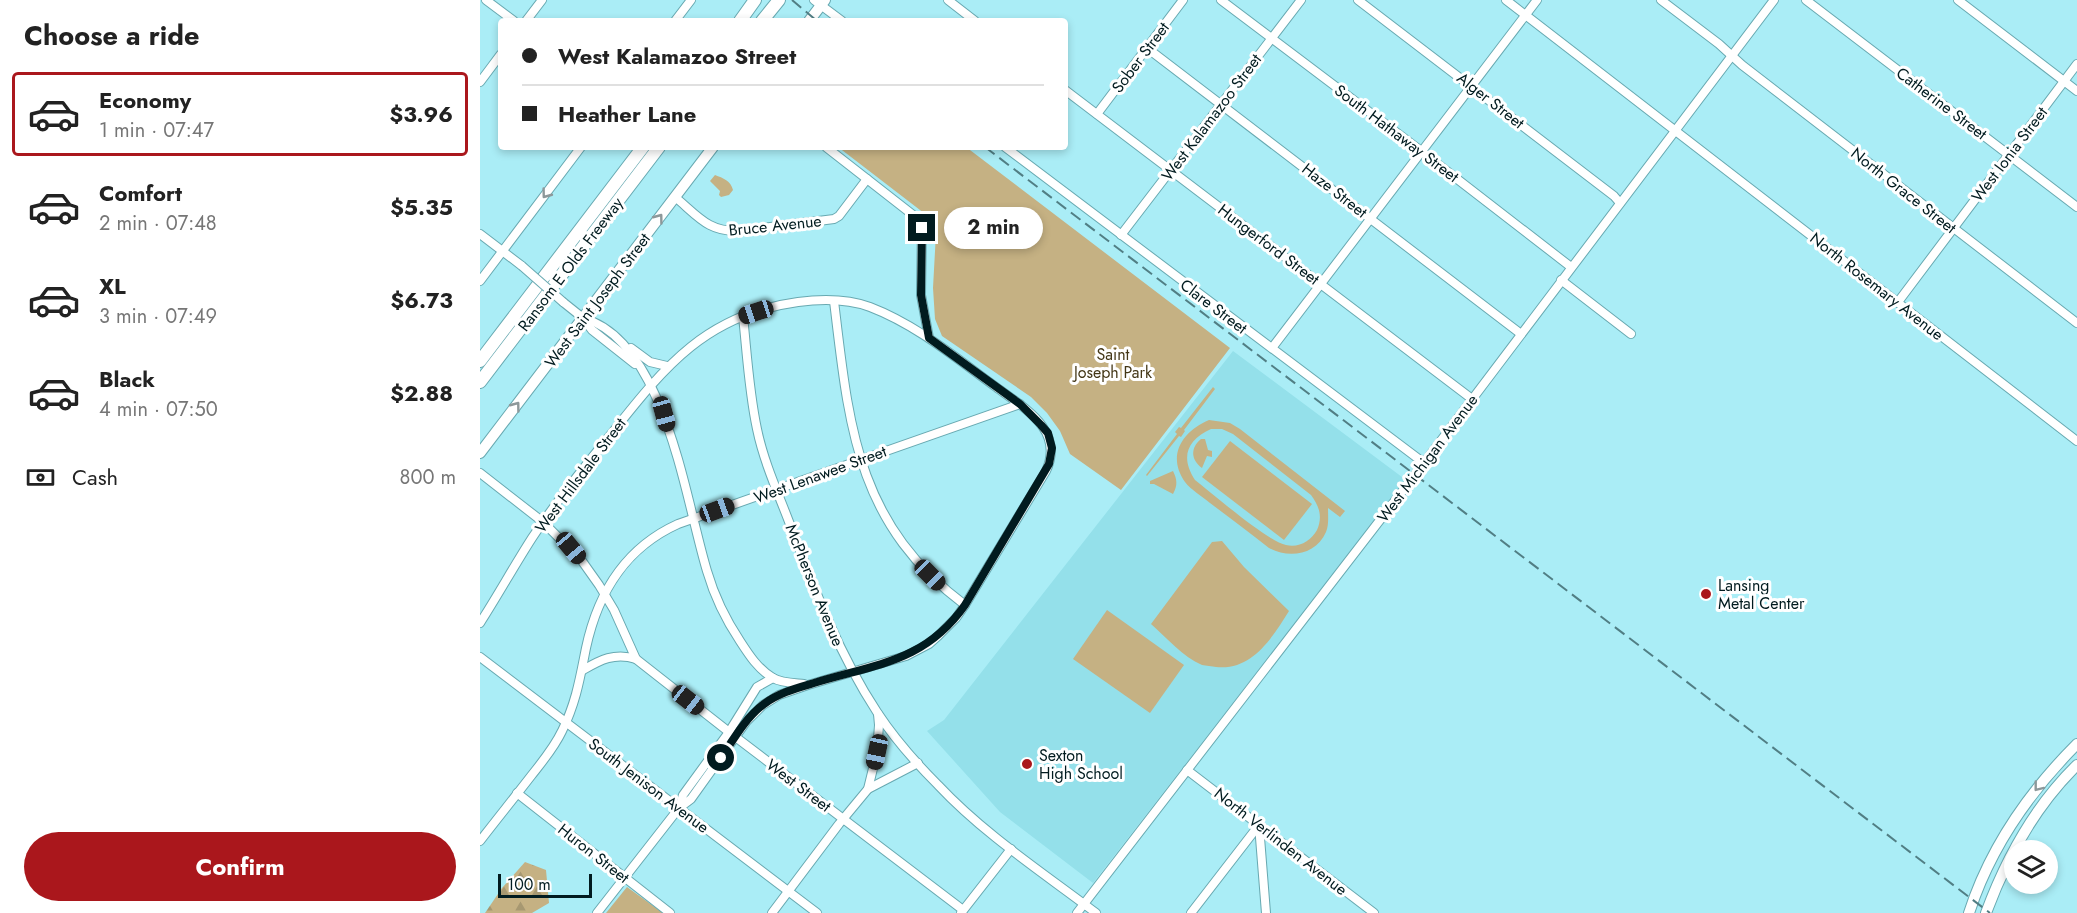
<!DOCTYPE html>
<html lang="en">
<head>
<meta charset="utf-8">
<style>
	:root { --surface:#fff; --page:#f2f2f2; --text:#222; --muted:#767676; --line:#e0e0e0; --accent:#aa171c }
	body { margin:0; font-family:Jost,sans-serif; background:var(--page); color:var(--text); height:100vh; display:flex; flex-direction:column; font-size:22px; white-space:nowrap }
	* { box-sizing:border-box; margin:0 }
	p { font-size:20px; color:var(--muted) }
	.icon { flex:none; width:33px; height:33px; fill:none; stroke:currentColor; stroke-width:2; stroke-linecap:round; stroke-linejoin:round }
	.map { position:relative; flex:1; overflow:hidden }
	.panel { display:flex; flex-direction:column; background:var(--surface); width:480px }
	.panel>* { flex:none }
	.hud { position:absolute; left:18px; top:18px; width:570px; height:132px; border-radius:6px; box-shadow:0 3px 9px #0003; display:grid; align-content:center; height:132px; padding:0 24px; background:var(--surface) }
	.buttons { position:absolute; left:1524px; top:840px; display:grid; gap:12px }
	.buttons a { display:grid; place-items:center; width:54px; height:54px; border-radius:50%; background:var(--surface); box-shadow:0 3px 9px #0003; font-size:30px }
	.scale { position:absolute; left:18px; bottom:15px; width:94px; box-sizing:border-box; padding-left:6px; border:3px solid #011b1f; border-top:0; font-size:16px; line-height:21px; white-space:nowrap; color:#011b1f; -webkit-text-stroke:4px #fff; paint-order:stroke }
	.end { position:absolute; width:27px; height:27px; margin:-14px; border:8px solid #011b1f; background:#fff; box-shadow:0 0 0 3px #fff }
	.from { border-radius:50% }
	.bubble { position:absolute; height:42px; border-radius:21px; background:var(--surface); box-shadow:0 3px 9px #0003; font-size:20px; font-weight:700; line-height:42px; text-align:center }
	.car { position:absolute; width:18px; height:36px; margin:-18px -9px; border-radius:8px; box-shadow:0 0 4px 2px #0007; background:linear-gradient(#222 24%,#8ab4d8 0 40%,#222 0 76%,#8ab4d8 0 86%,#222 0) }
	.hud b { display:flex; align-items:center; gap:21px; height:57px; font-size:22px }
	.hud b+b { border-top:2px solid var(--line) }
	.hud i { width:15px; height:15px; background:var(--text) }
	ul { padding:0; list-style:none }
	li { display:flex; align-items:center; gap:18px; height:84px; margin:0 12px 9px; padding:0 12px; border:3px solid transparent; border-radius:6px }
	li div { flex:1 }
	li b { display:block; font-size:22px }
	li em { font-style:normal; font-weight:700 }
	li.active { border-color:var(--accent) }
	li>.icon { width:54px; height:54px; stroke-width:1.5 }
	h2 { padding:0 24px; font-size:27px; line-height:72px }
	.pay { display:flex; align-items:center; gap:15px; height:66px; padding:0 24px; font-size:22px }
	.pay p { margin-inline-start:auto }
	.primary-button { display:flex; gap:12px; margin-top:auto; padding:12px 24px }
	.primary-button a { flex:1; height:69px; border-radius:36px; background:var(--accent); color:#fff; font-size:24px; font-weight:700; line-height:69px; text-align:center }
	main { display:flex; flex:1; min-height:0 }
	.map>svg:first-child { display:block }
</style>
</head>
<body>
<main>
<section class="panel">
<h2>Choose a ride</h2>
<ul>
<li class="active"><svg class="icon" aria-label="car" viewBox="0 0 24 24"><path d="M5 17H2v-5l4-1 3-4h7l3 4 3 1v5h-3M9 17h6M6 11h13"/><circle cx="7" cy="17" r="2"/><circle cx="17" cy="17" r="2"/></svg><div><b>Economy</b><p>1 min · 07:47</p></div><em>$3.96</em></li>
<li><svg class="icon" aria-label="car" viewBox="0 0 24 24"><path d="M5 17H2v-5l4-1 3-4h7l3 4 3 1v5h-3M9 17h6M6 11h13"/><circle cx="7" cy="17" r="2"/><circle cx="17" cy="17" r="2"/></svg><div><b>Comfort</b><p>2 min · 07:48</p></div><em>$5.35</em></li>
<li><svg class="icon" aria-label="car" viewBox="0 0 24 24"><path d="M5 17H2v-5l4-1 3-4h7l3 4 3 1v5h-3M9 17h6M6 11h13"/><circle cx="7" cy="17" r="2"/><circle cx="17" cy="17" r="2"/></svg><div><b>XL</b><p>3 min · 07:49</p></div><em>$6.73</em></li>
<li><svg class="icon" aria-label="car" viewBox="0 0 24 24"><path d="M5 17H2v-5l4-1 3-4h7l3 4 3 1v5h-3M9 17h6M6 11h13"/><circle cx="7" cy="17" r="2"/><circle cx="17" cy="17" r="2"/></svg><div><b>Black</b><p>4 min · 07:50</p></div><em>$2.88</em></li>
</ul>
<div class="pay"><svg class="icon" aria-label="cash" viewBox="0 0 24 24"><path d="M3 7h18v10H3z"/><circle cx="12" cy="12" r="2"/></svg>Cash<p>800 m</p></div>
<div class="primary-button"><a>Confirm</a></div>
</section>
<div class="map">
<svg width="1597" height="913" viewBox="0 0 1597 913">
	<defs>
		<pattern id="forest-firs" width="22" height="20" patternUnits="userSpaceOnUse" patternTransform="scale(1.5)"><rect width="22" height="20" fill="#c5b183"/><path d="M5 1l3.5 6h-7zM16 11l3.5 6h-7z" fill="#a79871"/></pattern>
	</defs>
	<rect width="100%" height="100%" fill="#aaedf6"/>
	<polygon fill="#94e0ea" points="753,351 926,480 613,883 520,812 447,731 464,720"/>
	<polygon fill="url(#forest-firs)" points="45,862 66,870 69,903 52,913 5,913 22,888"/>
	<g fill="#c5b183" fill-rule="evenodd">
		<polygon points="358,147 486,147 750,348 641,490 590,454 580,431 567,413 551,397 462,336 455,319 453,288 456,233 453,220"/>
		<path d="M235 175C243 178 251 181 253 190L249 195 241 197 239 195 240 191 230 181Z"/>
		<polygon points="733,387 735,389 704,430 705,431 701,437 699,436 667,476 666,475 697,434 695,432 699,427 701,428"/>
		<path d="M729 420 750 423 760 429 865 511 860 517 848 508C848 516 849 525 846 532 836 555 809 559 789 548 770 533 750 518 730 503 722 496 711 490 705 482 686 455 703 431 729 420ZM731 429H742L753 434 831 495C839 506 843 516 837 530 831 541 819 548 806 545 787 541 733 494 715 480 700 457 707 440 731 429Z"/>
		<path d="M721 439H725L728 450 732 451V457L727 456 722 468C711 460 710 448 721 439Z"/>
		<polygon points="750,441 832,504 804,540 722,477"/>
		<path d="M693 471C697 479 698 485 693 494L674 484H670V481Z"/>
		<path d="M742 541 764 567 809 611C792 638 772 671 736 667 732 666 726 666 722 665 703 657 687 638 671 624L732 542Z"/>
		<polygon points="627,610 704,665 670,713 593,659"/>
		<polygon points="147,887 183,913 126,913"/>
	</g>
	<g fill="none" stroke-linecap="round" stroke-linejoin="round">
		<g stroke="#68a9b1" stroke-width="10">
			<g id="minor">
				<polyline points="6,0 34,21"/>
				<polyline points="334,0 362,21"/>
				<polyline points="468,0 495,21"/>
				<polyline points="741,0 941,151 1091,267"/>
				<polyline points="878,0 1134,196 1140,203"/>
				<polyline points="1026,0 1597,441"/>
				<polyline points="1181,0 1239,44 1262,65 1597,323"/>
				<polyline points="1326,0 1597,207"/>
				<polyline points="1478,0 1597,91"/>
				<polyline points="46,21 62,0"/>
				<polyline points="195,21 211,0"/>
				<polyline points="667,48 1041,334"/>
				<polyline points="0,82 21,54"/>
				<polyline points="585,90 992,399"/>
				<polyline points="617,114 703,0"/>
				<polyline points="346,147 442,222 441,295 449,338"/>
				<polyline points="525,147 944,463"/>
				<path d="M195 197C218 216 228 232 259 231L354 219 359 216 387 179"/>
				<polyline points="0,234 42,266"/>
				<polyline points="641,235 821,0"/>
				<polyline points="1081,280 1151,334"/>
				<polyline points="0,281 101,147"/>
				<path d="M354 301C369 426 376 523 485 605"/>
				<polyline points="83,302 103,318 112,330 155,364"/>
				<polyline points="1418,302 1597,64"/>
				<path d="M263 316C267 354 269 392 277 429 284 463 299 495 311 527 335 591 359 654 397 712 414 738 436 763 458 785 504 834 562 872 616 913"/>
				<path d="M103 318C185 341 205 499 227 571 234 595 246 620 260 641 269 655 278 669 293 678 301 683 315 683 324 684"/>
				<polyline points="151,348 170,362 187,366"/>
				<polyline points="792,348 1057,0"/>
				<polyline points="0,473 63,522 102,561 119,585 134,610 156,659 249,732 483,910"/>
				<path d="M0 623C18 595 34 566 52 538 76 502 104 467 132 433 185 366 227 314 318 302 341 299 368 299 390 307 437 325 476 358 516 387 544 408 585 430 566 471L485 605 476 618 458 636 449 644 426 656 328 685 299 695 283 705 266 722 211 799 199 808 117 913"/>
				<polyline points="0,657 337,913"/>
				<path d="M103 670C120 660 135 652 156 659"/>
				<polyline points="707,770 894,913"/>
				<polyline points="388,789 438,763"/>
				<polyline points="37,793 190,913"/>
				<polyline points="199,808 203,795 249,732 277,687 293,678"/>
				<polyline points="779,825 786,913"/>
				<path d="M0 841C17 819 34 798 51 776 62 762 74 748 82 731 96 703 100 678 106 648 118 592 145 548 198 524L540 404"/>
				<polyline points="292,913 359,824 388,789 397,752 399,725 398,714"/>
				<polyline points="481,913 531,849"/>
				<polyline points="597,913 944,463 1294,0"/>
				<polyline points="711,913 779,825"/>
			</g>
		</g>
		<g stroke="#68a9b1" stroke-width="12">
			<g id="major">
				<polyline points="329,21 345,0"/>
				<polyline points="0,453 233,147"/>
				<path d="M1489 913C1510 848 1549 792 1597 744"/>
				<path d="M1506 913C1526 859 1555 806 1597 765"/>
			</g>
		</g>
		<g stroke="#68a9b1" stroke-width="14">
			<g id="highway">
				<polyline points="260,21 275,0"/>
				<polyline points="282,21 299,0"/>
				<polyline points="0,361 163,147"/>
				<polyline points="0,382 179,147"/>
			</g>
		</g>
		<use href="#minor" stroke="#fff" stroke-width="8"/>
		<use href="#major" stroke="#fff" stroke-width="10"/>
		<use href="#highway" stroke="#fff" stroke-width="12"/>
		<g stroke="#517e84" stroke-width="2" stroke-dasharray="12 6" stroke-linecap="butt">
			<polyline points="312,0 337,21"/>
			<polyline points="505,147 1510,913"/>
		</g>
		<g stroke="#68a9b1" stroke-width="10" stroke-linecap="butt">
			<polyline id="minor-bridge" points="42,266 83,302"/>
		</g>
		<use href="#minor-bridge" stroke="#fff" stroke-width="8"/>
	</g>
	<defs><path id="oneway-chevron" d="M-2-3.5L2.5 0L-2 3.5" fill="none" stroke-width="1.6" stroke-linecap="round" stroke-linejoin="round" transform="scale(1.5)"/></defs>
	<g stroke="#8d989a">
		<use href="#oneway-chevron" transform="translate(66 194) rotate(127)"/>
		<use href="#oneway-chevron" transform="translate(179 218) rotate(-53)"/>
		<use href="#oneway-chevron" transform="translate(36 406) rotate(-53)"/>
		<use href="#oneway-chevron" transform="translate(1558 787) rotate(128)"/>
	</g>
	<g fill="none" stroke-linecap="round" stroke-linejoin="round">
		<path stroke="#011b1f" stroke-width="8" d="M241 758C253 740 266 717 284 704 298 693 317 688 334 683 396 664 445 662 485 605L569 464 572 448 568 433 561 425 540 404 449 338 441 295 442 228"/>
	</g>
	<g fill="#aa171c" stroke="#fff" stroke-width="2">
		<circle cx="1226" cy="594" r="6"/>
		<circle cx="547" cy="764" r="6"/>
	</g>
	<g text-anchor="middle" stroke-width="6" stroke-linejoin="round" paint-order="stroke">
		<g font-size="16" fill="#011b1f" stroke="#fff">
			<text transform="translate(660 57) rotate(-53)" y="6">Sober Street</text>
			<text transform="translate(1011 100) rotate(38)" y="6">Alger Street</text>
			<text transform="translate(1462 103) rotate(37)" y="6">Catherine Street</text>
			<text transform="translate(731 117) rotate(-53)" y="6">West Kalamazoo Street</text>
			<text transform="translate(917 133) rotate(37)" y="6">South Hathaway Street</text>
			<text transform="translate(1529 154) rotate(-53)" y="6">West Ionia Street</text>
			<text transform="translate(855 190) rotate(38)" y="6">Haze Street</text>
			<text transform="translate(1424 190) rotate(38)" y="6">North Grace Street</text>
			<text transform="translate(295 225) rotate(-6)" y="6">Bruce Avenue</text>
			<text transform="translate(789 244) rotate(37)" y="6">Hungerford Street</text>
			<text transform="translate(90 264) rotate(-53)" y="6">Ransom E Olds Freeway</text>
			<text transform="translate(1397 286) rotate(38)" y="6">North Rosemary Avenue</text>
			<text transform="translate(117 300) rotate(-53)" y="6">West Saint Joseph Street</text>
			<text transform="translate(734 306) rotate(37)" y="6">Clare Street</text>
			<text transform="translate(947 458) rotate(-53)" y="6">West Michigan Avenue</text>
			<text transform="translate(340 474) rotate(-20)" y="6">West Lenawee Street</text>
			<text transform="translate(100 475) rotate(-53)" y="6">West Hillsdale Street</text>
			<text transform="translate(335 585) rotate(68)" y="6">McPherson Avenue</text>
			<text transform="translate(169 785) rotate(37)" y="6">South Jenison Avenue</text>
			<text transform="translate(319 785) rotate(37)" y="6">West Street</text>
			<text transform="translate(801 841) rotate(38)" y="6">North Verlinden Avenue</text>
			<text transform="translate(114 853) rotate(38)" y="6">Huron Street</text>
		</g>
		<g font-size="16" fill="#433616" stroke="#fff">
			<text x="633" y="360">Saint<tspan x="633" dy="18">Joseph Park</tspan></text>
		</g>
		<g font-size="16" fill="#011b1f" stroke="#fff" text-anchor="start">
			<text x="1238" y="591">Lansing<tspan x="1238" dy="18">Metal Center</tspan></text>
			<text x="559" y="761">Sexton<tspan x="559" dy="18">High School</tspan></text>
		</g>
	</g>
</svg>
<div class="buttons">
<a><svg class="icon" aria-label="layers" viewBox="0 0 24 24"><path d="M12 4l9 5-9 5-9-5zM3 14l9 5 9-5"/></svg></a>
</div>
<div class="scale">100 m</div>
<i class="end from" style="left:241px;top:758px"></i>
<i class="end" style="left:442px;top:228px"></i>
<div class="bubble" style="left:464px;top:207px;width:99px">2 min</div>
<i class="car" style="left:276px;top:312px;rotate:252deg"></i>
<i class="car" style="left:184px;top:414px;rotate:165deg"></i>
<i class="car" style="left:237px;top:510px;rotate:70deg"></i>
<i class="car" style="left:91px;top:548px;rotate:140deg"></i>
<i class="car" style="left:450px;top:575px;rotate:135deg"></i>
<i class="car" style="left:208px;top:700px;rotate:128deg"></i>
<i class="car" style="left:397px;top:752px;rotate:192deg"></i>
<div class="hud">
<b><i class="from"></i>West Kalamazoo Street</b>
<b><i></i>Heather Lane</b>
</div>
</div>
</main>
</body>
</html>
